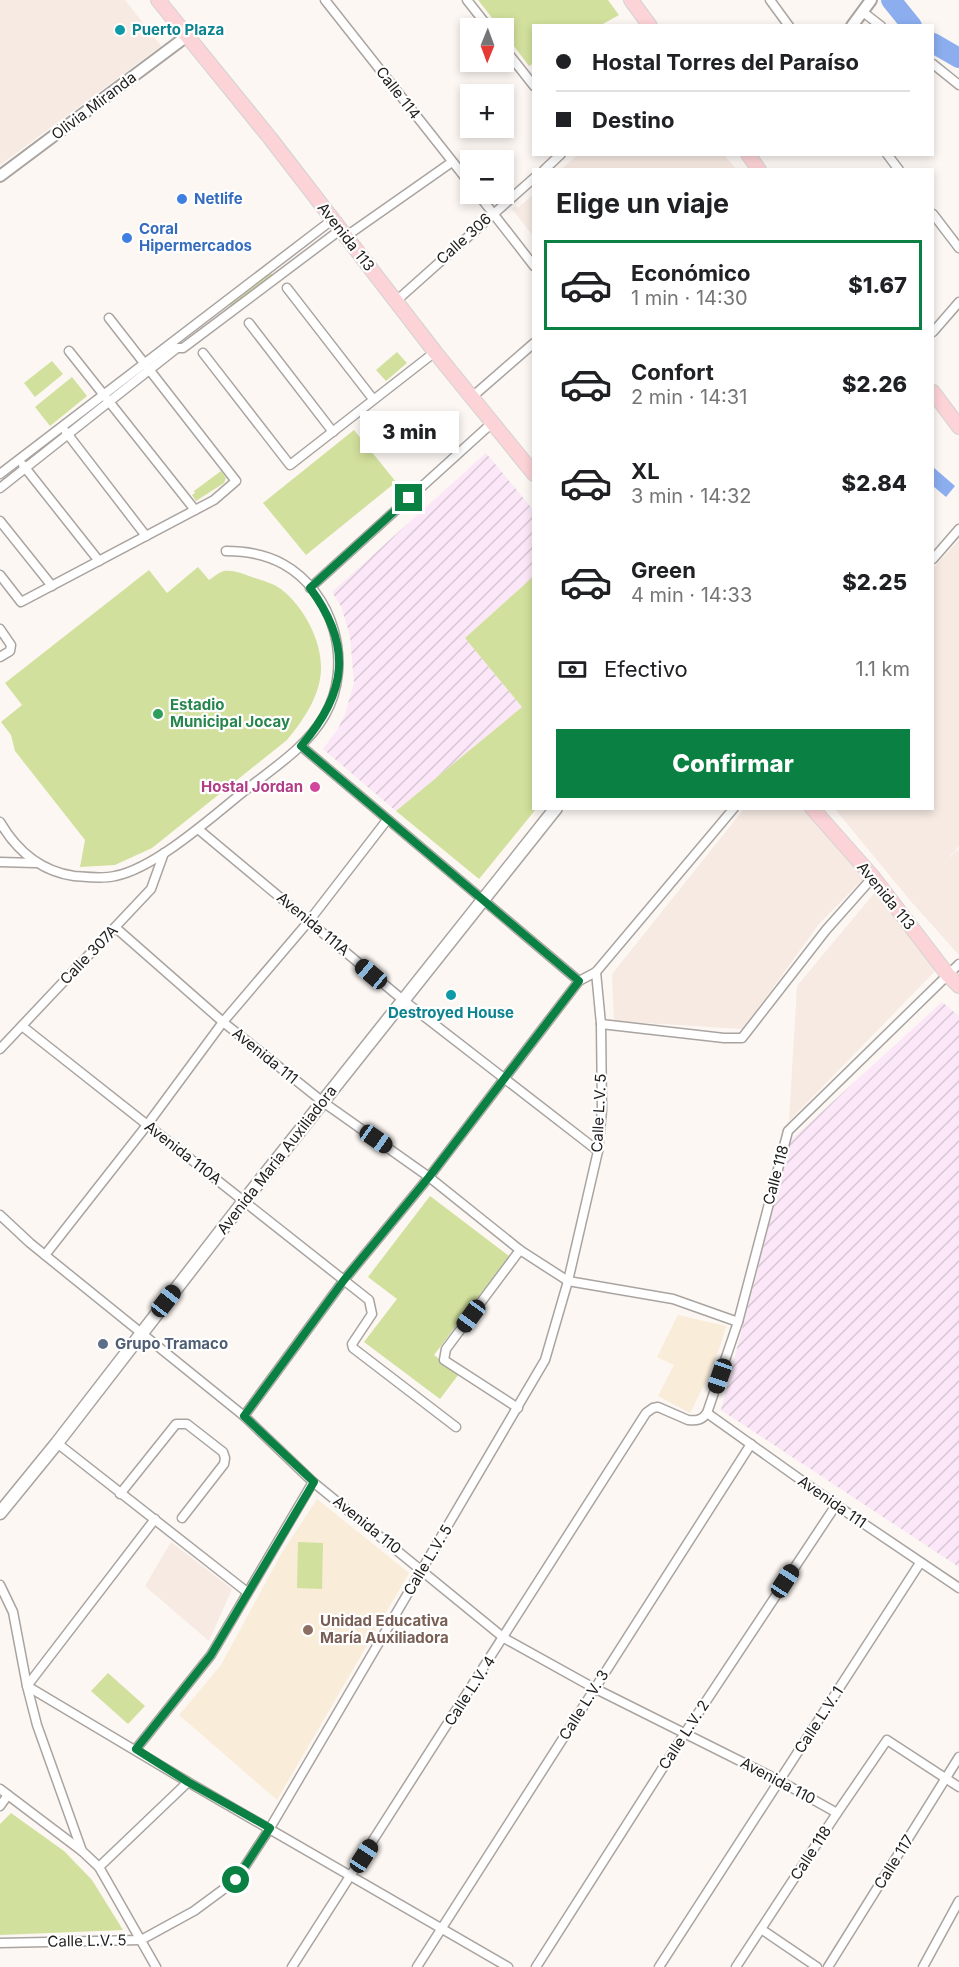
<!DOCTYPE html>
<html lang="es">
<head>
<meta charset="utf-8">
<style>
	:root { --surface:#fff; --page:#f6f6f6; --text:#202124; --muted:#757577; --line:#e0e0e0; --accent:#0b8043 }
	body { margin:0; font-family:Inter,sans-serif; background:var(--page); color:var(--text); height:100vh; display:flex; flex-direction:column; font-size:22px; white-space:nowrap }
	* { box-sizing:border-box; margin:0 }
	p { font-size:20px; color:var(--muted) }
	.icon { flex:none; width:33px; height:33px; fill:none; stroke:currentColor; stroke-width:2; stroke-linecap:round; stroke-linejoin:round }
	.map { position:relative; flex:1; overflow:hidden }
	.details { position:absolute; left:532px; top:168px; width:402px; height:642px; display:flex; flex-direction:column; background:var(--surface); border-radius:0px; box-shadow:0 3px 9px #0003 }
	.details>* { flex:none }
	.top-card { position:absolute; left:532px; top:24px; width:402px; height:132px; border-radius:0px; box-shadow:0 3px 9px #0003; display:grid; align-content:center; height:132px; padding:0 24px; background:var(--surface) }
	.needle { width:39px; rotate:181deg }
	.tools { position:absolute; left:460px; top:18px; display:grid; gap:12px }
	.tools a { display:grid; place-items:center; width:54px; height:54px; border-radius:0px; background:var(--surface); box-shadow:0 3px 9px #0003; font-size:30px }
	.end { position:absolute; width:27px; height:27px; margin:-14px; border:8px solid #0b8043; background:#fff; box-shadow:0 0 0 3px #fff }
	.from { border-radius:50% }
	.bubble { position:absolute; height:42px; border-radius:0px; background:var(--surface); box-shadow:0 3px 9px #0003; font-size:20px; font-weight:800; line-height:42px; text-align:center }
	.car { position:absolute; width:18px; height:36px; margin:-18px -9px; border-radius:8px; box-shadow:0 0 4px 2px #0007; background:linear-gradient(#222 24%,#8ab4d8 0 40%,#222 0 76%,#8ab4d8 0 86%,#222 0) }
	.top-card b { display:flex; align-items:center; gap:21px; height:57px; font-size:22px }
	.top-card b+b { border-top:2px solid var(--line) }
	.top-card i { width:15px; height:15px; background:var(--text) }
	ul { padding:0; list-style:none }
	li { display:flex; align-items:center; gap:18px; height:90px; margin:0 12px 9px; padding:0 12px; border:3px solid transparent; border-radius:0px }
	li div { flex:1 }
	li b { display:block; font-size:22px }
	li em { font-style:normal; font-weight:800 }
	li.current { border-color:var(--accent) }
	li>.icon { width:54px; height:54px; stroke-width:1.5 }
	h2 { padding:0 24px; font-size:27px; line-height:72px }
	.pay { display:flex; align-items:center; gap:15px; height:66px; padding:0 24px; font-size:22px }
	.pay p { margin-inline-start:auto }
	.primary-button { display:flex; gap:12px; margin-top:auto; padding:12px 24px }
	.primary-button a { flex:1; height:69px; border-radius:0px; background:var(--accent); color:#fff; font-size:24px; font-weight:800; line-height:69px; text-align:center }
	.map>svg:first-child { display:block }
</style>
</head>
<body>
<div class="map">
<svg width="959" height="1967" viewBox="0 0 959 1967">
	<defs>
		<pattern id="industrial-furrows" width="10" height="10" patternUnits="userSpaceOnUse" patternTransform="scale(1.5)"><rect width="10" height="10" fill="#fbe7f7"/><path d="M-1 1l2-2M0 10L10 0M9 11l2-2" fill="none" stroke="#d7c6d3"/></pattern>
	</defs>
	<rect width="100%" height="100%" fill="#fcf7f3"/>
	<g fill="#f6eae2">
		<polygon points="0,0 125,0 161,46 0,165"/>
		<polygon points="578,155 724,155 736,169 561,169"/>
		<polygon points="534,194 534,237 512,209 516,206 518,208"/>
		<polygon points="959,540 959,846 944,863 957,850 959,852 959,955 909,899 835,809 933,808 933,568"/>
		<polygon points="744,809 804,809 864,878 819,924 743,1029 614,1021 612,974"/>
		<polygon points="877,890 937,969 789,1121 797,986"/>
		<polygon points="171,1542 232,1589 209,1641 145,1586"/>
	</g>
	<g fill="url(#industrial-furrows)">
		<polygon points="486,453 534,511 534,576 465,638 522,707 396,811 323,749 338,729 345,714 354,683 350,636 341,606 332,592"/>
		<polygon points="942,1002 959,1016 959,1567 721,1410 791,1140"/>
	</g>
	<g fill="#f9ecd8">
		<polygon points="678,1315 726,1326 721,1344 706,1381 690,1413 658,1396 674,1365 657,1357"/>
		<polygon points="317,1499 409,1573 277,1800 179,1715 221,1665 281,1554"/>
	</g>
	<g fill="#d2e09d">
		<polygon points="478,0 608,0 619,15 601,25 534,26 534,63 529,66 504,33 504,28 500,28"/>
		<polygon points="269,273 272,274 271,277 230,307 230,304"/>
		<polygon points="397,352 407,363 386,381 376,370"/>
		<polygon points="52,361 63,374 35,397 24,383"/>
		<polygon points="72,377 87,396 50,426 35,407"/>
		<polygon points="354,430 396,482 306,555 263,503"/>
		<polygon points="221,471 226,478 224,483 196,501 192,495 195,493 194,491"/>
		<path d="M198 567 209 580C214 577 219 572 224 571 234 570 243 574 252 577 261 580 273 583 281 589 304 607 322 641 321 670 320 696 303 721 287 740L152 848 115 865 80 867 85 840 15 751 11 735 1 722 22 705 5 683 149 570 167 593Z"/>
		<polygon points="534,576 534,808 536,809 479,879 396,811 522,707 465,638"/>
		<polygon points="430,1196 509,1256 434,1355 459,1374 440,1399 364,1342 397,1299 368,1277"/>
		<polygon points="298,1542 323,1543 322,1589 297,1588"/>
		<polygon points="108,1673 145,1706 128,1724 91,1691"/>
		<polygon points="11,1813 64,1851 92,1880 123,1930 0,1935 0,1824"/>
	</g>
	<polygon fill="#8caeef" points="933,467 955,486 946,497 933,486"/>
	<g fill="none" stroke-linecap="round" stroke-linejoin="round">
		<g stroke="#8caeef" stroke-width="20">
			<polyline points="891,0 912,26"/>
			<polyline points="933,43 959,58"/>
		</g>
		<g stroke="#aaa4a1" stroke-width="11">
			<g id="minor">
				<polyline points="325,0 471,185"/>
				<polyline points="467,0 489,28"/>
				<polyline points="770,0 789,26"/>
				<polyline points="863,12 881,26"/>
				<polyline points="504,48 534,86"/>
				<polyline points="933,64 959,85"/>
				<polyline points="887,154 899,170"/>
				<polyline points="544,170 561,154"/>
				<polyline points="478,194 534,266"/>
				<polyline points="933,214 959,248"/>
				<polyline points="345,237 452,162"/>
				<polyline points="287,288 373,399"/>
				<polyline points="395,302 534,178"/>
				<polyline points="249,323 333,432"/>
				<polyline points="933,332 959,302"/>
				<polyline points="69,351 195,510"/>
				<polyline points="203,353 290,465 435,352"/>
				<polyline points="472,397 534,343"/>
				<polyline points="66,432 146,536"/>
				<polyline points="23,465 99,561"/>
				<polyline points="0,474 332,220"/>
				<polyline points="0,488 177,348 183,348 340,230"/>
				<polyline points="0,521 52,586"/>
				<polyline points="933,559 959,529"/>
				<polyline points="0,575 21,602 214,500 236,481 109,318"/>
				<polyline points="310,588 492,423"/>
				<polyline points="0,629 11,645 10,651 0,657"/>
				<polyline points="301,746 579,981"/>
				<path d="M0 822C17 851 40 871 74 876 88 877 102 879 115 876 155 868 211 818 243 792 272 769 307 747 325 715 354 664 334 592 283 564 265 554 246 551 226 551"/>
				<polyline points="198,829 403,1000 598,1151"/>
				<polyline points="0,862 35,863"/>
				<polyline points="116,928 223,1022 323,1102 429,1177 520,1250 568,1281 673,1299 738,1322"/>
				<polyline points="601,1024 724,1038 742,1038 826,930 873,877"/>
				<polyline points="22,1026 369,1300 372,1314 352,1344 353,1348 456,1427"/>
				<polyline points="0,1049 151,889 164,853"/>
				<polyline points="0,1215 30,1243 244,1416 313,1482 504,1638 594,1688 780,1781 837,1813"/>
				<polyline points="45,1255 147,1125 223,1022 309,921 387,820"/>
				<polyline points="518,1408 444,1360 446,1349 520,1250"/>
				<polyline points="707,1413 836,1505 959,1588"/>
				<polyline points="244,1416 344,1280 429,1177 579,981 596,972 734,808"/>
				<polyline points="57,1443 247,1592"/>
				<polyline points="120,1494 176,1424 187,1424 223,1452 225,1458 224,1464 182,1518"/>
				<polyline points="155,1519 27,1686 188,1782 508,1967"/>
				<polyline points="0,1585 13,1612 27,1686 37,1725 82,1851 99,1867 156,1967"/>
				<polyline points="136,1749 211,1655 313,1482"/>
				<polyline points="0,1789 82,1851"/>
				<polyline points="0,1806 8,1795"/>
				<polyline points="99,1867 188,1782"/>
				<polyline points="761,1929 817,1967"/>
				<polyline points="0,1943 141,1940 194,1911 236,1880 270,1828 545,1360 568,1281 598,1151 602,1110 601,1024 596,972"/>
				<path d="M292 1967 646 1413 653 1408 658 1407 688 1420C697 1421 702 1420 707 1413L738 1322 788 1131 959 964"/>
				<polyline points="417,1967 751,1444"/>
				<polyline points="536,1967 685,1733 836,1505"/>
				<polyline points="659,1967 920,1563"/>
				<polyline points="736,1967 837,1813 887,1740 959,1787"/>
				<polyline points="828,1967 959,1757"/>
				<polyline points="923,1967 959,1901"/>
			</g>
		</g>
		<g stroke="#aaa4a1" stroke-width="14">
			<g id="tertiary">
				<polyline points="852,26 871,0"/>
				<polyline points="0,176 187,36"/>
			</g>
		</g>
		<g stroke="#aaa4a1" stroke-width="15">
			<polyline id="secondary" points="0,1513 57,1443 244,1201 556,808"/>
		</g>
		<g stroke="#d3d2d2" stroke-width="16">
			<g id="primary">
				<polyline points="158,0 270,138 435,352 534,474"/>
				<polyline points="631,0 650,26"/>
				<polyline points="748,154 759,170"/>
				<polyline points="933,392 959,427"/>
				<polyline points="812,808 873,877 948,975 959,986"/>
			</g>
		</g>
		<use href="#minor" stroke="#fff" stroke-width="8"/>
		<use href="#tertiary" stroke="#fff" stroke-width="10"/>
		<use href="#secondary" stroke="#fff" stroke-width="12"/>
		<use href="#primary" stroke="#fcd3d7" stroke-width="14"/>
	</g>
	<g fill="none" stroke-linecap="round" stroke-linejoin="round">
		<path stroke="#0b8043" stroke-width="8" d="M236 1880 270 1828 188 1782 136 1749 211 1655 314 1482 244 1416 344 1280 429 1177 579 981 301 746C347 693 353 646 310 588L409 498"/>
	</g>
	<g fill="#0f9aa8" stroke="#fff" stroke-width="2">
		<circle cx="120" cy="30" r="6"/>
		<circle cx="451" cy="995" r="6"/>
	</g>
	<g fill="#3f7fe0" stroke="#fff" stroke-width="2">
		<circle cx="182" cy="199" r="6"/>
		<circle cx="127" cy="238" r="6"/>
	</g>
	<circle fill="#2e9e5b" stroke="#fff" stroke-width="2" cx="158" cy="714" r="6"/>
	<circle fill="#d1479c" stroke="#fff" stroke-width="2" cx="315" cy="787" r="6"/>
	<circle fill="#5c6f8a" stroke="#fff" stroke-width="2" cx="103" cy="1344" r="6"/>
	<circle fill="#8d6e63" stroke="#fff" stroke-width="2" cx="308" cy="1630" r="6"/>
	<g text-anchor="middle" stroke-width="4.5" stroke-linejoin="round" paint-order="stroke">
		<g font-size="15" font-weight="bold" fill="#0d838f" stroke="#fff" text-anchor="start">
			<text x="132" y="35">Puerto Plaza</text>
			<text x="451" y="1018" text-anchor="middle">Destroyed House</text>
		</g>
		<g font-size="15" fill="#22201f" stroke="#fff">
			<text transform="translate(398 93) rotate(52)" y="5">Calle 114</text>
			<text transform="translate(94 106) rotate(-37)" y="5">Olivia Miranda</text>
			<text transform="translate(346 237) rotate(52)" y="5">Avenida 113</text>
			<text transform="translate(464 239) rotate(-42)" y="5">Calle 306</text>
			<text transform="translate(886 896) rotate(51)" y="5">Avenida 113</text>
			<text transform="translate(313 924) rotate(40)" y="5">Avenida 111A</text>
			<text transform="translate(89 955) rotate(-46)" y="5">Calle 307A</text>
			<text transform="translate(265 1056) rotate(39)" y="5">Avenida 111</text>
			<text transform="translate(599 1113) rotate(-87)" y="5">Calle L.V. 5</text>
			<text transform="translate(183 1153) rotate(38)" y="5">Avenida 110A</text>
			<text transform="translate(277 1160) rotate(-52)" y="5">Avenida Maria Auxiliadora</text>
			<text transform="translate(776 1175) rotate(-75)" y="5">Calle 118</text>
			<text transform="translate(832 1502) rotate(35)" y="5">Avenida 111</text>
			<text transform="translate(367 1525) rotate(39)" y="5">Avenida 110</text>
			<text transform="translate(428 1560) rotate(-59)" y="5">Calle L.V. 5</text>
			<text transform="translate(470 1691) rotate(-57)" y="5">Calle L.V. 4</text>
			<text transform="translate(584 1705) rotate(-58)" y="5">Calle L.V. 3</text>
			<text transform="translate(819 1720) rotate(-57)" y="5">Calle L.V. 1</text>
			<text transform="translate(684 1735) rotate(-57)" y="5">Calle L.V. 2</text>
			<text transform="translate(778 1781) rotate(28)" y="5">Avenida 110</text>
			<text transform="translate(811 1853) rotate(-57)" y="5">Calle 118</text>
			<text transform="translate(894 1862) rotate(-58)" y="5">Calle 117</text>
			<text transform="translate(87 1941) rotate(-1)" y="5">Calle L.V. 5</text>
		</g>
		<g font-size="15" font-weight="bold" fill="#366cbe" stroke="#fff" text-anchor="start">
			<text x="194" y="204">Netlife</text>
			<text x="139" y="234">Coral<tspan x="139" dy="17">Hipermercados</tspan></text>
		</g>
		<g font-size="15" font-weight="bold" fill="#27864d" stroke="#fff" text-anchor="start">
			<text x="170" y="710">Estadio<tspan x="170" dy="17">Municipal Jocay</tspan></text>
		</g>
		<g font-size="15" font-weight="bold" fill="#b23c85" stroke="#fff" text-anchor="end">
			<text x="303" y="792">Hostal Jordan</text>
		</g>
		<g font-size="15" font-weight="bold" fill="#4e5e75" stroke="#fff" text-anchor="start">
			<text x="115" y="1349">Grupo Tramaco</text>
		</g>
		<g font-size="15" font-weight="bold" fill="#785e54" stroke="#fff" text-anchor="start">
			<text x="320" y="1626">Unidad Educativa<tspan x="320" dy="17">María Auxiliadora</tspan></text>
		</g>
	</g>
</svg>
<div class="tools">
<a><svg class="needle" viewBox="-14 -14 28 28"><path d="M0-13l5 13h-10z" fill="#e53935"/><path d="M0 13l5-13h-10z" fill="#757577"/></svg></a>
<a>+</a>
<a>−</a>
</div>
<i class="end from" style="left:236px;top:1880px"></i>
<i class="end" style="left:409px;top:498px"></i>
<div class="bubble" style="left:360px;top:411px;width:99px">3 min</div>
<i class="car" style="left:371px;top:974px;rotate:310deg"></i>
<i class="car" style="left:376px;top:1139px;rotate:125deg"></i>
<i class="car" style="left:166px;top:1301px;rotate:38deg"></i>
<i class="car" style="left:471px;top:1316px;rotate:216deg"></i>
<i class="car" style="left:720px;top:1376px;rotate:199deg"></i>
<i class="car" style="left:785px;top:1581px;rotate:33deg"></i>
<i class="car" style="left:364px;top:1856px;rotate:33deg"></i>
<div class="top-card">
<b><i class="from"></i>Hostal Torres del Paraíso</b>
<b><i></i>Destino</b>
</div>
<section class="details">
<h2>Elige un viaje</h2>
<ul>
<li class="current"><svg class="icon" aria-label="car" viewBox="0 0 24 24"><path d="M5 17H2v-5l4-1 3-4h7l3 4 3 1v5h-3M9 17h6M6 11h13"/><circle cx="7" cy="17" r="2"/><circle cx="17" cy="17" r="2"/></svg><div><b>Económico</b><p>1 min · 14:30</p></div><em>$1.67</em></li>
<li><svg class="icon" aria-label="car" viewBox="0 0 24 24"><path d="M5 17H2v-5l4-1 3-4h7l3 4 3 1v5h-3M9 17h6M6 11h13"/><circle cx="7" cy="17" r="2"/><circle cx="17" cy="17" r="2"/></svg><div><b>Confort</b><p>2 min · 14:31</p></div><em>$2.26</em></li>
<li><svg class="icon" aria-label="car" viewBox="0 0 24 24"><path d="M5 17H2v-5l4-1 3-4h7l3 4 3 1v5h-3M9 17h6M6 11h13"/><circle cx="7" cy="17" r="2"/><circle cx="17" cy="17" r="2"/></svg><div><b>XL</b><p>3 min · 14:32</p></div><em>$2.84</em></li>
<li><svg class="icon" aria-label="car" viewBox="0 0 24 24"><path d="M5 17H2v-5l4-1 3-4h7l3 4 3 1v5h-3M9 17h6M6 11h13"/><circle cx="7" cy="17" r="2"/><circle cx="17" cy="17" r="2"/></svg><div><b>Green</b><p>4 min · 14:33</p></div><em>$2.25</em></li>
</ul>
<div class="pay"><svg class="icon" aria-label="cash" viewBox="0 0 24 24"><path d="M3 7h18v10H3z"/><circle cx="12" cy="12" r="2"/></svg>Efectivo<p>1.1 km</p></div>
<div class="primary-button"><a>Confirmar</a></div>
</section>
</div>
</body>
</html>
